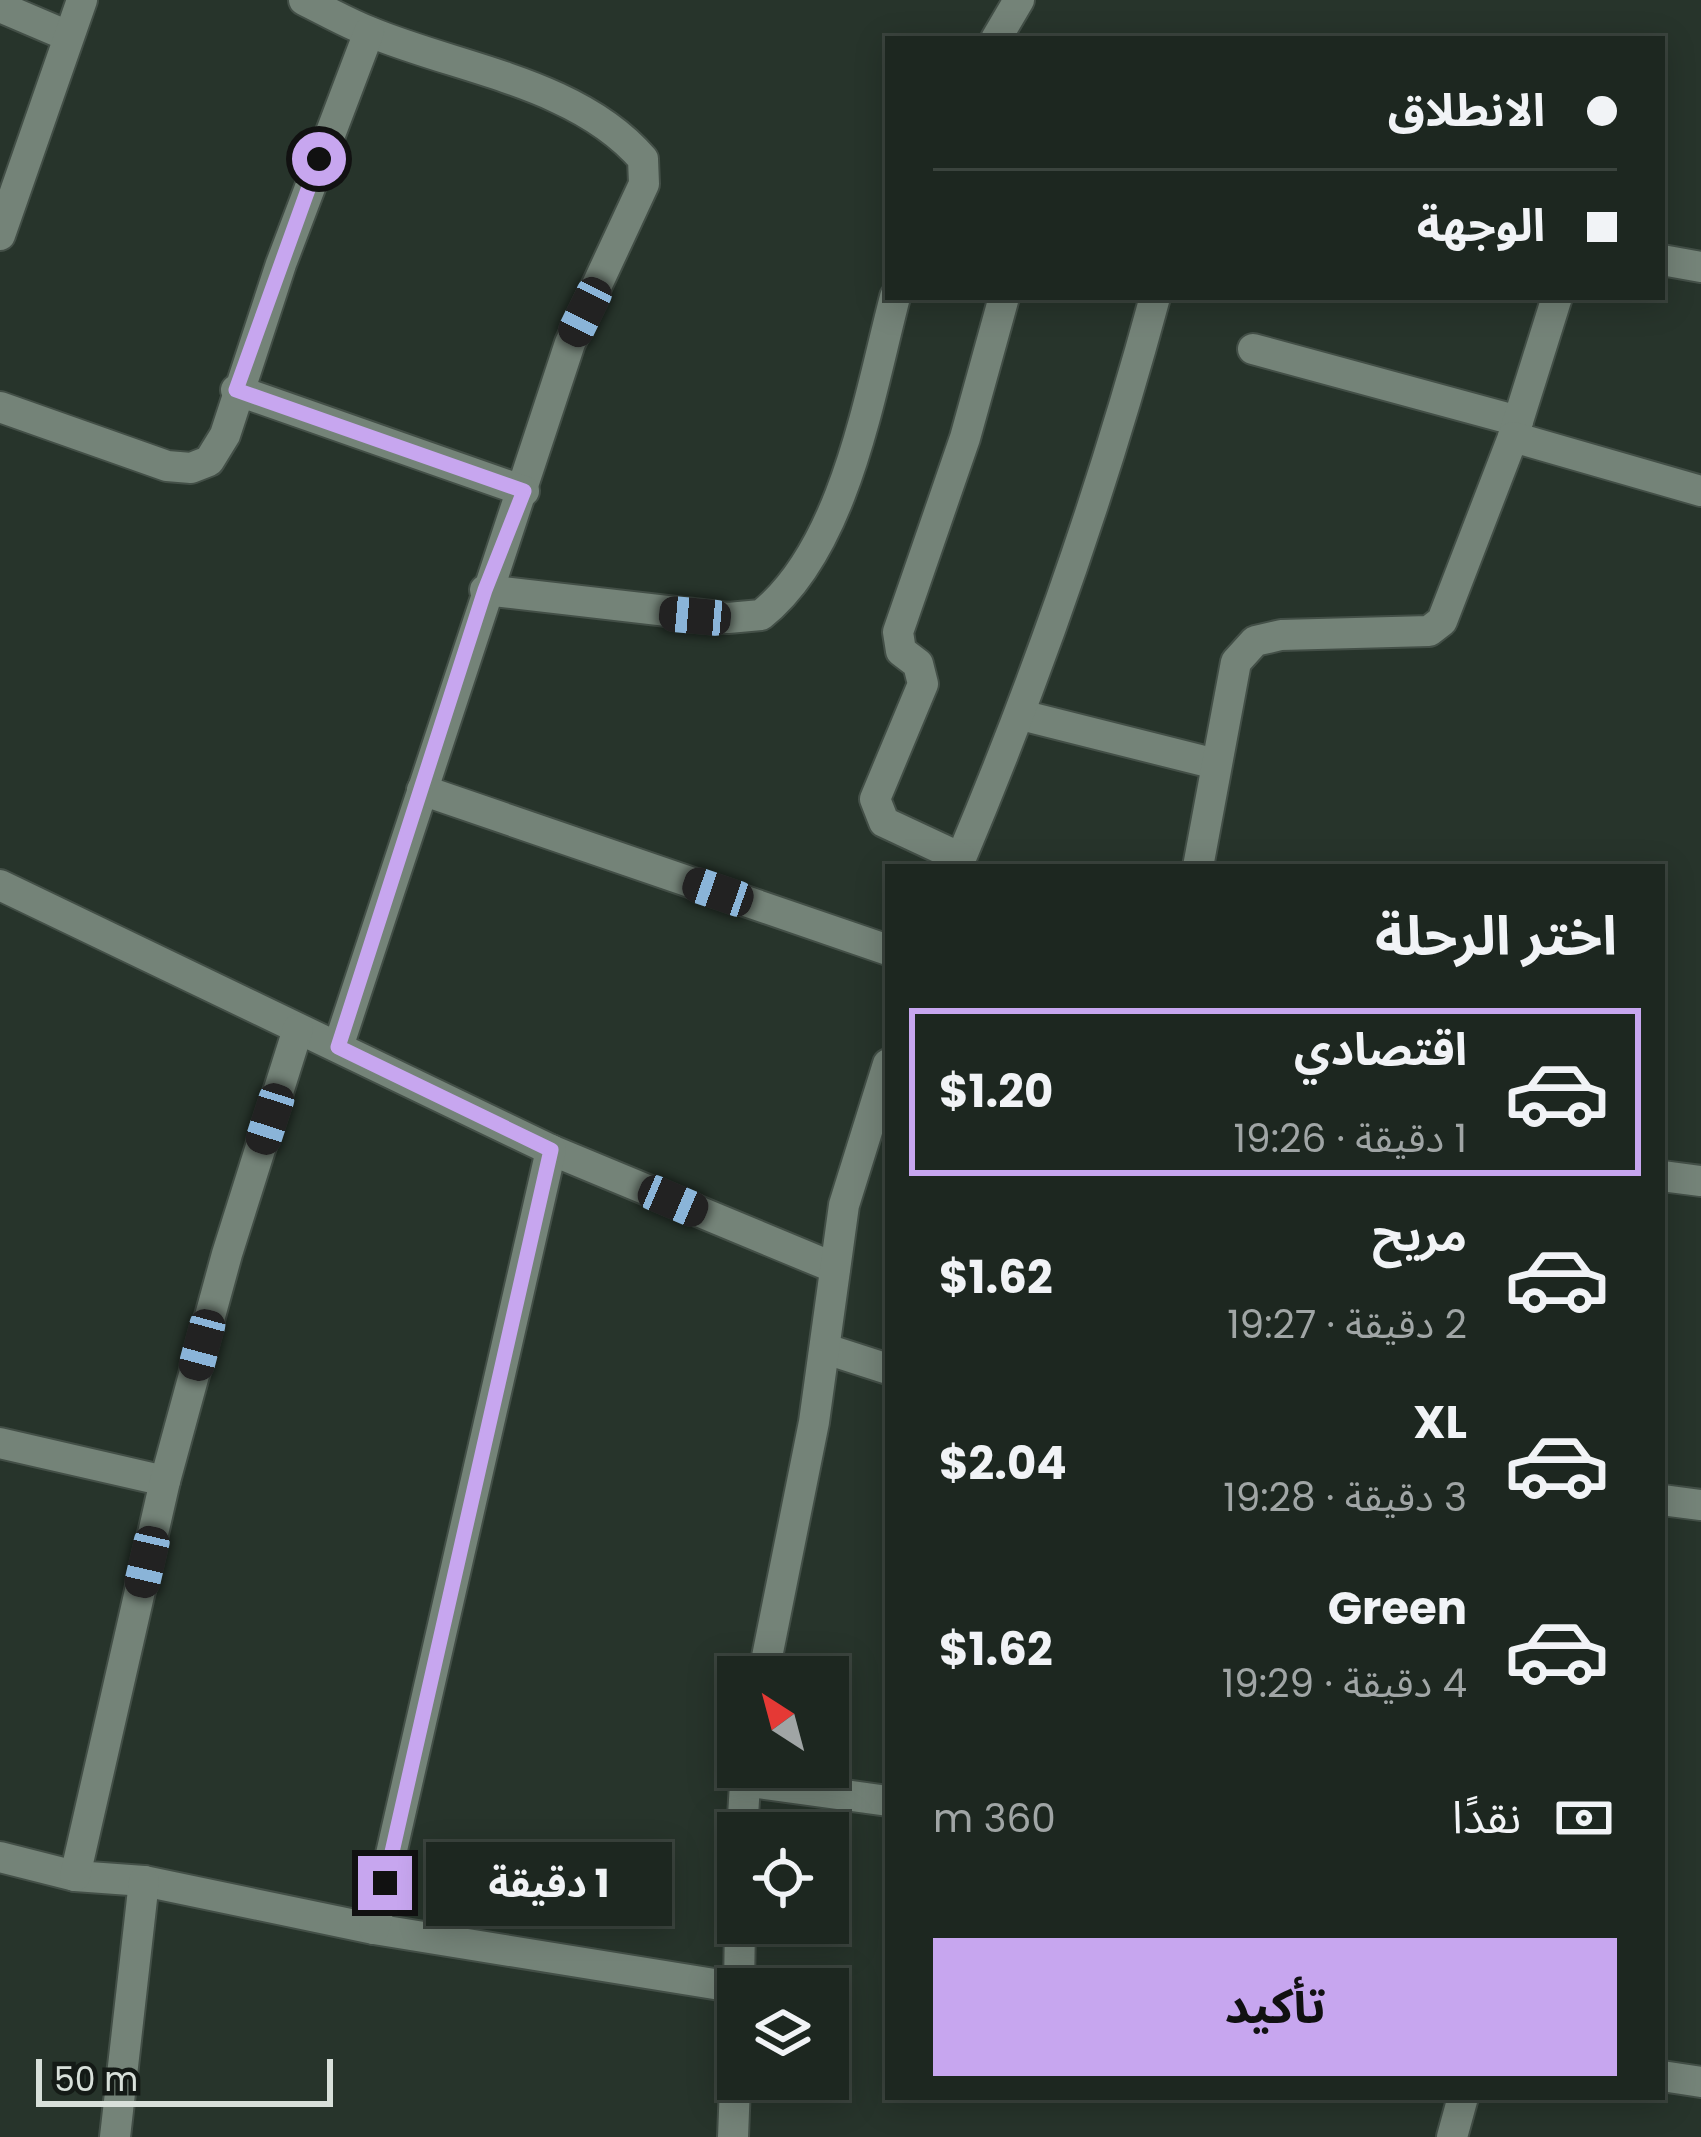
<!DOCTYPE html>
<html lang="ar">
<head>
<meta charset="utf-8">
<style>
	:root { --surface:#1d2720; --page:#2a332d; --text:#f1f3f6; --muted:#a0a5a5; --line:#3b443e; --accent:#c7a6ef }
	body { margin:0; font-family:Poppins,"Noto Sans Arabic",sans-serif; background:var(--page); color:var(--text); direction:rtl; height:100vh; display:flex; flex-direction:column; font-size:45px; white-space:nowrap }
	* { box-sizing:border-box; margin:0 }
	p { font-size:39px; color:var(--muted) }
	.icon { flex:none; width:66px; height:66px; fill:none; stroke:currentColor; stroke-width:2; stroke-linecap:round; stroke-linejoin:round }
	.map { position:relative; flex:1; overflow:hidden; direction:ltr }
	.details { position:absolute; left:885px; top:864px; width:780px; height:1236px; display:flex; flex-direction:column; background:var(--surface); border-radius:0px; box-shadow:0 6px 30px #0003,0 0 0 3px var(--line); direction:rtl }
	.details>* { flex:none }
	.top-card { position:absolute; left:885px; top:36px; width:780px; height:264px; border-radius:0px; box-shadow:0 6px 30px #0003,0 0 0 3px var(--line); direction:rtl; display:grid; align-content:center; height:264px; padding:0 48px; background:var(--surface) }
	.needle { width:78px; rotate:324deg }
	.buttons { position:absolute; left:717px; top:1656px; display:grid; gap:24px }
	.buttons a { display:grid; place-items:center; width:132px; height:132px; border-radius:0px; background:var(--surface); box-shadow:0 6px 30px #0003,0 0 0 3px var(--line); font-size:60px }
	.scale { position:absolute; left:36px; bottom:30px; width:297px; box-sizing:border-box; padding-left:12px; border:6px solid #d8e0da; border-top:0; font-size:33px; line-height:42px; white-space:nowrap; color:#d8e0da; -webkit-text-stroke:9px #141a16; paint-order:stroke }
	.end { position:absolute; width:54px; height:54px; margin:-27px; border:15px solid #c7a6ef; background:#111; box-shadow:0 0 0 6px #111 }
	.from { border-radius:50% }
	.bubble { position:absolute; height:84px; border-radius:0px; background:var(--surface); box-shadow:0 6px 30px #0003,0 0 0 3px var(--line); font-size:39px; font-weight:700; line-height:84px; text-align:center; direction:rtl }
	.car { position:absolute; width:36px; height:72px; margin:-36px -18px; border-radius:15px; box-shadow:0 0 9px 3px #0007; background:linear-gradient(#222 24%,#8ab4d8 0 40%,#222 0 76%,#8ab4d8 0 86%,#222 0) }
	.top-card b { display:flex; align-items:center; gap:42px; height:114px; font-size:45px }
	.top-card b+b { border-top:3px solid var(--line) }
	.top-card i { width:30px; height:30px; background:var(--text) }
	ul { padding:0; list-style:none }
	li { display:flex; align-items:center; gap:36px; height:168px; margin:0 24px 18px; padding:0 24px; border:6px solid transparent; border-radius:0px }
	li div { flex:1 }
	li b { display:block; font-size:45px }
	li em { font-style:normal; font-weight:700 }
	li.active { border-color:var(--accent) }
	li>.icon { width:108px; height:108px; stroke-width:1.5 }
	h2 { padding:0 48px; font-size:54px; line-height:144px }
	.pay { display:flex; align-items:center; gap:30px; height:132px; padding:0 48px; font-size:45px }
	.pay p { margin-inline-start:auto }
	.button { display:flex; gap:24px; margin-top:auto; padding:24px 48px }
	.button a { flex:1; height:138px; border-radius:0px; background:var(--accent); color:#111; font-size:48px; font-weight:700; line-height:138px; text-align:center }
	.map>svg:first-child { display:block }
</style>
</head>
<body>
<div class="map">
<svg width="1701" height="2137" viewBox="0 0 1701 2137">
	<rect width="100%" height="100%" fill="#27342b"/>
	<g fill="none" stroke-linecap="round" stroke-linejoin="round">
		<g stroke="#434f47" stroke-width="34">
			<g id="minor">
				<path d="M304 0C326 11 347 23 370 32 459 69 578 83 643 159L644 184 570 343 338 1047"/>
				<polyline points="0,7 68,36"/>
				<polyline points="996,39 1019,0"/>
				<polyline points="0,235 82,0"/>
				<polyline points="1662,260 1701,267"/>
				<polyline points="1253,349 1518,421"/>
				<polyline points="236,390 524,491"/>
				<polyline points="0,407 167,466 191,468 209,461 225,435 281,264 369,32"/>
				<polyline points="1513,437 1557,297"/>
				<path d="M485 590 728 618 761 615C845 548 869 396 895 297"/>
				<polyline points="1021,715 1216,764"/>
				<polyline points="422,790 888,950"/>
				<path d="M961 858C1038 675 1103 489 1155 297"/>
				<polyline points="958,867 961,858 884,822 875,799 923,684 918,664 901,651 898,632 965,438 1004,297"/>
				<polyline points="1198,867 1236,662 1255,641 1281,635 1429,631 1442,621 1513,437 1701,491"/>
				<polyline points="0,885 551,1150 835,1268"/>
				<polyline points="1662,1176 1701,1181"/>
				<polyline points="826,1349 888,1369"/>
				<polyline points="0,1443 165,1481"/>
				<polyline points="1662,1500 1701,1505"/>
				<polyline points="763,1677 814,1422 844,1205 888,1064"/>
				<polyline points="743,1781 888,1801"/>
				<polyline points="742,1833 746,1767"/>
				<polyline points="0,1857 75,1876 144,1881 374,1929 739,1988"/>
				<polyline points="75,1876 165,1481 227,1254 298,1029"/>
				<polyline points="374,1929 551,1150"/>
				<polyline points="739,1989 740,1923"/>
				<polyline points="1662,2076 1701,2082"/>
				<polyline points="115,2137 144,1881"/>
				<polyline points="733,2137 738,2008"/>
				<polyline points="1452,2137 1463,2097"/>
			</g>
		</g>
		<use href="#minor" stroke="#748378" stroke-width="30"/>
	</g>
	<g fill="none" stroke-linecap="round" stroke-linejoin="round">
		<polyline stroke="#c7a6ef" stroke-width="15" points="319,159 236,390 524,491 485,590 338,1047 551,1150 385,1883"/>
	</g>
</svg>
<div class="buttons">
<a><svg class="needle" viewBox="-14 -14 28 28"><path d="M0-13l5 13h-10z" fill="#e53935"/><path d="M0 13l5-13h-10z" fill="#a0a5a5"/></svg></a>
<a><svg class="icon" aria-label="locate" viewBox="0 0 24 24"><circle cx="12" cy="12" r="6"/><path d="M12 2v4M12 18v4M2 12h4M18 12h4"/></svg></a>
<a><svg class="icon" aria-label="layers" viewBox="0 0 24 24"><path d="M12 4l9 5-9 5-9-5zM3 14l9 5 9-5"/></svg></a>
</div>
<div class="scale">50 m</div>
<i class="end from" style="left:319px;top:159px"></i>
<i class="end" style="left:385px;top:1883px"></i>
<div class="bubble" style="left:426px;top:1842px;width:246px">1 دقيقة</div>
<i class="car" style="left:585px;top:312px;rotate:206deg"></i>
<i class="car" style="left:695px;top:616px;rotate:275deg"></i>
<i class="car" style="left:718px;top:892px;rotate:289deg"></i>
<i class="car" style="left:270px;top:1119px;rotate:198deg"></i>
<i class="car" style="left:673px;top:1201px;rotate:113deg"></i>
<i class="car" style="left:202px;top:1345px;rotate:195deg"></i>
<i class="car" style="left:147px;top:1562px;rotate:193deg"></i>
<div class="top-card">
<b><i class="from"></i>الانطلاق</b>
<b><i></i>الوجهة</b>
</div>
<section class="details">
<h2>اختر الرحلة</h2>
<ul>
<li class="active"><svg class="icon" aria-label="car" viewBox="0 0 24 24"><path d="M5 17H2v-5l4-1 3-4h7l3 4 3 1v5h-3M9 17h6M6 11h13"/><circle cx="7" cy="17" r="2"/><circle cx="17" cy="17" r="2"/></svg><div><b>اقتصادي</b><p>1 دقيقة · 19:26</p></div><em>$1.20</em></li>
<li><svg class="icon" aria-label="car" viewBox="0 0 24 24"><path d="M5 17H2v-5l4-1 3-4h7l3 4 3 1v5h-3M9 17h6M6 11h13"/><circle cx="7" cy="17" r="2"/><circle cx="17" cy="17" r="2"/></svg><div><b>مريح</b><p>2 دقيقة · 19:27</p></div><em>$1.62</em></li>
<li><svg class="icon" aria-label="car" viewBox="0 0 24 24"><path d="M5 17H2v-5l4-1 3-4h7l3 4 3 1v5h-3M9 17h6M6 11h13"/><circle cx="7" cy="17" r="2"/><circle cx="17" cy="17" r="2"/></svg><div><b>XL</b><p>3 دقيقة · 19:28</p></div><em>$2.04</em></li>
<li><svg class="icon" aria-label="car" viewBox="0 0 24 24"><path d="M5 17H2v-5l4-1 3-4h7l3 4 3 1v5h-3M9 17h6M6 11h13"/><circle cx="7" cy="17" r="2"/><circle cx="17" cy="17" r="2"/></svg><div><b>Green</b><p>4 دقيقة · 19:29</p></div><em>$1.62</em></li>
</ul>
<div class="pay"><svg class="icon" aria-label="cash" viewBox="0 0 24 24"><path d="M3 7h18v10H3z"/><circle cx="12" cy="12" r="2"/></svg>نقدًا<p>360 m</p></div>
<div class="button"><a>تأكيد</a></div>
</section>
</div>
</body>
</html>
